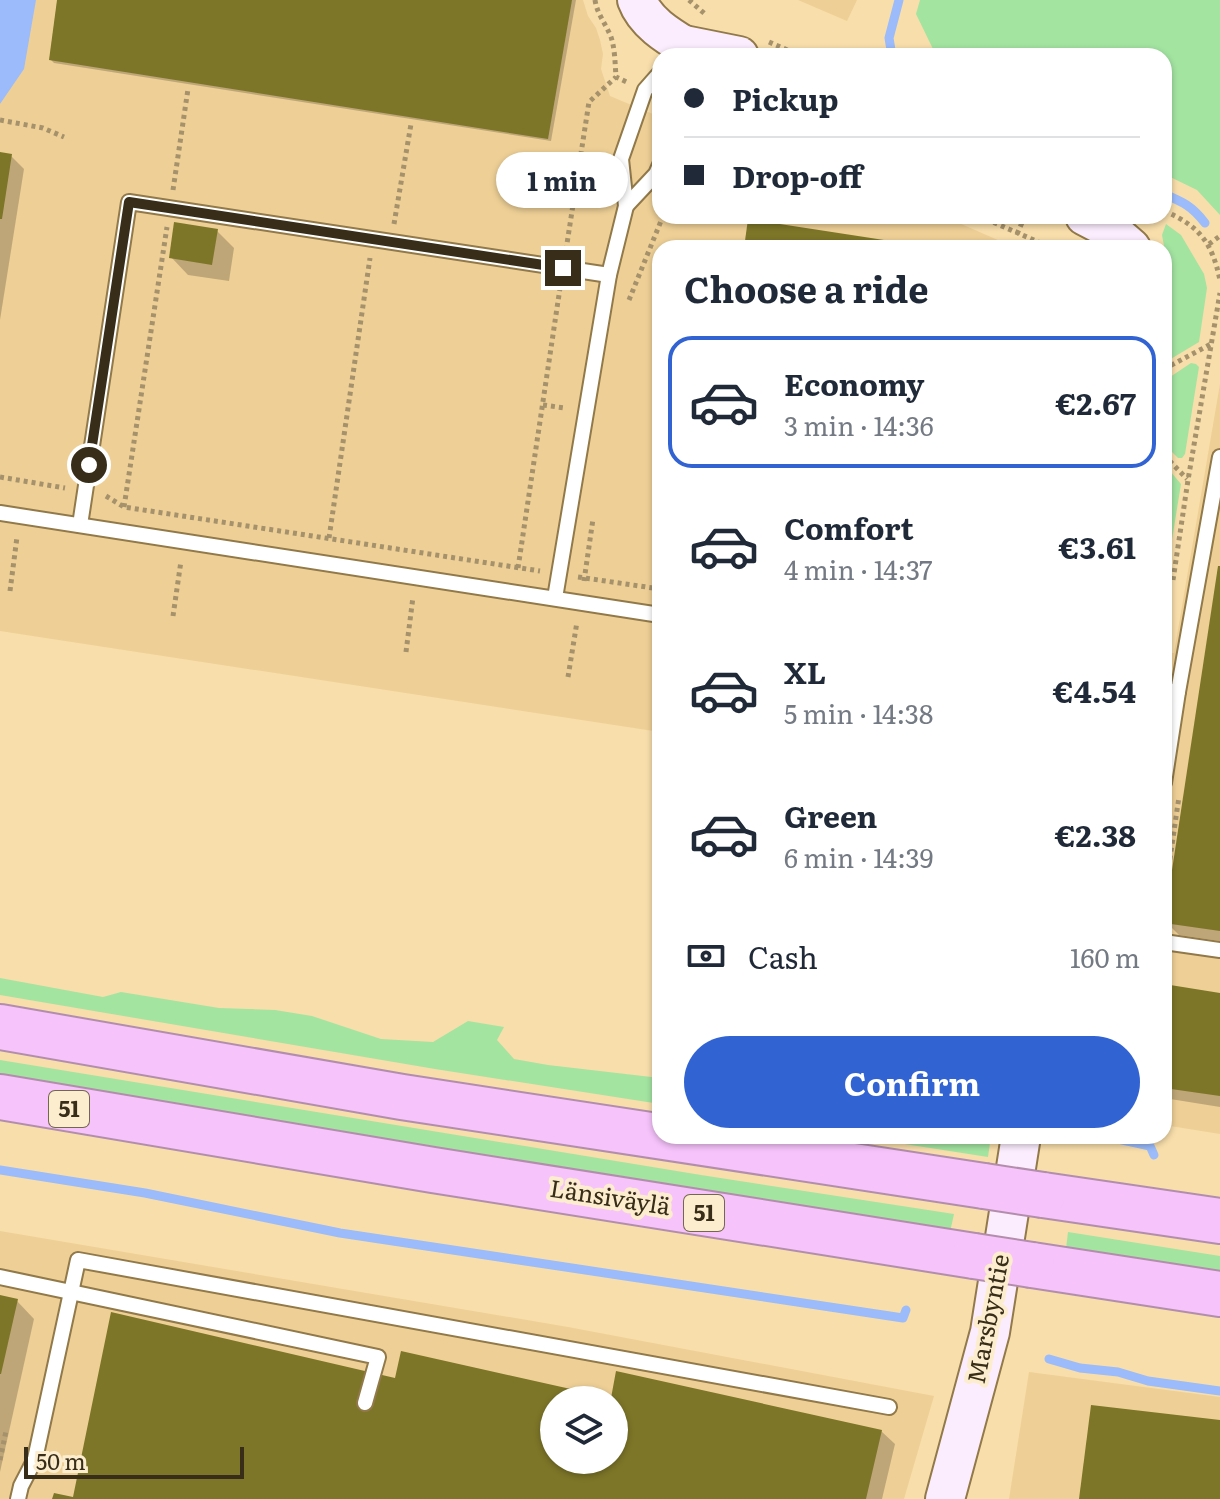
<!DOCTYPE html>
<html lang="en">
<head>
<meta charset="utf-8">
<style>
	:root { --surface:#fff; --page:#f6f6f7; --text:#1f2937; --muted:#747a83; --line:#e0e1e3; --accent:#3263d2 }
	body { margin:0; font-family:Literata,serif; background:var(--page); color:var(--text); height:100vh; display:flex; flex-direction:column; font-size:30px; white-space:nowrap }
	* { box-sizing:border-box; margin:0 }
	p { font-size:26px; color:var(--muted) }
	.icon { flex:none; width:44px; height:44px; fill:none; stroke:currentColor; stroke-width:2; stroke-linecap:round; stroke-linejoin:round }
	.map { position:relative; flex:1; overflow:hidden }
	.sheet { position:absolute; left:652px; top:240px; width:520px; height:904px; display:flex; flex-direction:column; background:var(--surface); border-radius:24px; box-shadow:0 2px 6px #0004 }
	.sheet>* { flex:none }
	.hud { position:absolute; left:652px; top:48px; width:520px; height:176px; border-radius:24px; box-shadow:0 2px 6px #0004; display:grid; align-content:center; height:176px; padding:0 32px; background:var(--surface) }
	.tools { position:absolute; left:540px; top:1386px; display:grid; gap:16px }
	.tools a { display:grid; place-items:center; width:88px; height:88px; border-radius:50%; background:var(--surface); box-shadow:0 2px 6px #0004; font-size:40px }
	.scale { position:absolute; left:24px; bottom:20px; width:220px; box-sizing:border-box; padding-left:8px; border:4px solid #372d18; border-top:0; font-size:22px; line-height:28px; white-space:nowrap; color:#372d18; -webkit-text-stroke:6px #fcedce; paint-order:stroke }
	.end { position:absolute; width:36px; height:36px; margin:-18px; border:10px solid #372d18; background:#fff; box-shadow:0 0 0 4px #fff }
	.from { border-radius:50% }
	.bubble { position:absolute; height:56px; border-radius:28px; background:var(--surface); box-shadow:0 2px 6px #0004; font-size:26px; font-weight:700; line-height:56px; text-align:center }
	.hud b { display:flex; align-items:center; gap:28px; height:76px; font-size:30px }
	.hud b+b { border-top:2px solid var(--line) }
	.hud i { width:20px; height:20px; background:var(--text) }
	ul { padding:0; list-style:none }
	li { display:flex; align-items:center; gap:24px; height:132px; margin:0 16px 12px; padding:0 16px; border:4px solid transparent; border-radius:24px }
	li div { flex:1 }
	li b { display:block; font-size:30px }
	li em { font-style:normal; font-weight:700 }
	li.current { border-color:var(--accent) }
	li>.icon { width:72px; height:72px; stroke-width:1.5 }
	h2 { padding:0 32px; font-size:36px; line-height:96px }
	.pay { display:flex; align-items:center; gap:20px; height:88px; padding:0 32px; font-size:30px }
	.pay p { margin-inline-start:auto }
	.primary-button { display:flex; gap:16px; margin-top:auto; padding:16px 32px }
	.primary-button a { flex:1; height:92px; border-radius:48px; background:var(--accent); color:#fff; font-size:32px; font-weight:700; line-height:92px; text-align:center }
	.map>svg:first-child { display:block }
</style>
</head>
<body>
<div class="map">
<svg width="1220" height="1499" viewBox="0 0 1220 1499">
	<rect width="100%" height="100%" fill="#f8deab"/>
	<g fill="#eed096" fill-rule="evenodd">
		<polygon points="0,0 583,0 588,16 596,28 600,40 603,54 601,69 610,96 660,117 660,216 943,216 1016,248 660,248 660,732 0,631"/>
		<polygon points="798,0 857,0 847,21"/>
		<polygon points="1220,384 1220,1134 1164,1125 1164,652 1174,653"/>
		<path d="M0 1231 568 1327 934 1396 904 1499H0ZM554 1400H614V1460H554Z"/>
		<polygon points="1029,1372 1220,1397 1220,1499 1009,1499"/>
	</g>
	<g fill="#a3e4a1">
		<polygon points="920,0 1220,0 1220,215 1197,190 1164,174 1164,56 942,56 933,49 916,14"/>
		<polygon points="1166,224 1181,235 1204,274 1207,288 1199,342 1164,363 1164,246 1162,235"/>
		<polygon points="1191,363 1196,364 1199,367 1185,454 1182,458 1178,458 1164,444 1164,381"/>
		<polygon points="1164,464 1181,484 1164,589"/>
		<polygon points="0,978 103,997 121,992 219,1008 275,1010 312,1016 381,1039 433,1042 468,1021 504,1027 497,1040 514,1059 548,1065 660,1078 660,1104 435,1069 0,995"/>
		<polygon points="0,1060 701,1175 954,1214 950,1232 500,1161 0,1077"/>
		<polygon points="853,1136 991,1136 988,1157"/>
		<polygon points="1068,1232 1220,1256 1220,1274 1066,1249"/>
	</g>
	<polygon fill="#9bbbfb" points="0,0 36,0 24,69 0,104"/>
	<g fill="#0003">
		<polygon points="59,0 576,0 551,141 54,63 51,60"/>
		<polygon points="0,154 11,156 24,169 0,320"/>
		<polygon points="217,231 234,248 229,281 188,275 171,257"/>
		<polygon points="1220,568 1220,941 1179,935 1166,922"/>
		<polygon points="1164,986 1220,995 1220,1107 1164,1098"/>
		<polygon points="0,1297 17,1301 34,1319 0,1472"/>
		<polygon points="618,1373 881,1431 895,1444 882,1499 78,1499 397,1380 609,1400 554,1400 554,1460 614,1460 614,1400 612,1400"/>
	</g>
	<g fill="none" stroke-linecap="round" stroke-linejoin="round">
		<g stroke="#9bbbfb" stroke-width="9">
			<polyline points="892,56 889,38 899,0"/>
			<path d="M1164 194C1183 202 1192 206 1205 223"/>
			<polyline points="1104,1136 1150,1146 1154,1155"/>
			<polyline points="0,1170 145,1193 340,1233 903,1318 906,1310"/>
			<polyline points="1049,1359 1080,1368 1118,1372 1148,1381 1220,1391"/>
		</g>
	</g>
	<g fill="#7d7628" fill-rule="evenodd">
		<polygon points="57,0 572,0 548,139 49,60"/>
		<polygon points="0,152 12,154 2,219 0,219"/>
		<polygon points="748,219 923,246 923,248 744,248"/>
		<polygon points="174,222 218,229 212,265 169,258"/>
		<polygon points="1218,566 1220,566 1220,931 1164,923"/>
		<polygon points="1164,984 1220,993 1220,1096 1164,1088"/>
		<polygon points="0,1295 18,1299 1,1374 0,1374"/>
		<path d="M111 1312 395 1378 401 1351 611 1398 616 1371 882 1430 866 1499H52L54 1493 73 1497ZM554 1400H614V1460H554Z"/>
		<polygon points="1091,1405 1220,1420 1220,1499 1079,1499"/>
	</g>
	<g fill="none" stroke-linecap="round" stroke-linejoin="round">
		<g stroke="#917949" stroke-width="18">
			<g id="lane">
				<polyline points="626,206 656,174 660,165"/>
				<polyline points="0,513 660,615"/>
				<polyline points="80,525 129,202 609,275"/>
				<polyline points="555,598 609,275 626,206 621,159 645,90 660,73"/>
				<polyline points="1164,690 1178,692 1164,783"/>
				<polyline points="1178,692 1220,457"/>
				<polyline points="1164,942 1220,950"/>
				<polyline points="0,1277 378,1357 365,1403"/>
				<polyline points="18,1499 21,1486 35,1459 78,1260 889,1407"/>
			</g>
		</g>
		<g stroke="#917949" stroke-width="42">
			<g id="secondary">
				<path d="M637 0C647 27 678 41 701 56"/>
				<polyline points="684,45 739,56"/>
				<polyline points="1085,216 1108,228 1131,248"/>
				<polyline points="945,1499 990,1332 1021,1136"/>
			</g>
		</g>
		<g stroke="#b38eac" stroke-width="48">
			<g id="highway">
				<polyline points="0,1027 402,1097 984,1186"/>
				<polyline points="0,1097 433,1170 974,1256"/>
				<polyline points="1043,1195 1220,1221"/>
				<polyline points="1032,1265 1220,1294"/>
			</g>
		</g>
		<g stroke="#a5926c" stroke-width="5" stroke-dasharray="4 4" stroke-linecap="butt">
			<path d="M595 0C597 14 606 24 611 37 615 49 615 63 616 77L629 83"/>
			<polyline points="689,0 705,14"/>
			<polyline points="769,42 801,56"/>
			<polyline points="0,120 43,128 64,137"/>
			<polyline points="173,190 188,89"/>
			<path d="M1164 211C1200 226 1212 243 1220 280"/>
			<polyline points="979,216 1052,248"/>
			<polyline points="394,224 411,124"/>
			<polyline points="1017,234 1025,216"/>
			<polyline points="1209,244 1220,236"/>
			<polyline points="566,250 589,102 616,77"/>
			<polyline points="629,300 663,216"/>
			<polyline points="1164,369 1211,344"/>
			<polyline points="543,405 565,408"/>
			<polyline points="1164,455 1187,479"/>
			<polyline points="0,477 65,488"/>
			<polyline points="106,496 124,507 540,571"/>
			<polyline points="124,507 167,227"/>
			<polyline points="329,538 370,258"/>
			<polyline points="518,568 560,288"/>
			<polyline points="578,577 660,589"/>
			<polyline points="1173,580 1188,480 1220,293"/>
			<polyline points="584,581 593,519"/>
			<polyline points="10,591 17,537"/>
			<polyline points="1164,611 1171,598"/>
			<polyline points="173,616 181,561"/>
			<polyline points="406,652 413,597"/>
			<polyline points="568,677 577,622"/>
			<polyline points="1164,899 1179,797"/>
			<polyline points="0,1460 6,1431"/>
		</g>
		<use href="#lane" stroke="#fff" stroke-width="14"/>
		<use href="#secondary" stroke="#fcedfe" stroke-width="38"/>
		<use href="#highway" stroke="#f6c3fb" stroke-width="44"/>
		<g stroke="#b38eac" stroke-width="48" stroke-linecap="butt">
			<g id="highway-bridge">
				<polyline points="984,1186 1043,1195"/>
				<polyline points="974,1256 1032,1265"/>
			</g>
		</g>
		<use href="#highway-bridge" stroke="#f6c3fb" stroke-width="44"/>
	</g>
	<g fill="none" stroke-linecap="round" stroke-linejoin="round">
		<polyline stroke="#372d18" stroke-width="10" points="89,465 129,202 563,268"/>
	</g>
	<g text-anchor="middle" stroke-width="8" stroke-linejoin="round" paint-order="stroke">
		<g fill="#fcedce" stroke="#72674f" stroke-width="2">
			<rect x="49" y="1091" width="40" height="36" rx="6"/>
			<rect x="684" y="1195" width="40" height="36" rx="6"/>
		</g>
		<g font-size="22" font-weight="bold" fill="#372d18">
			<text x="69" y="1117">51</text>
			<text x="704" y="1221">51</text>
		</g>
		<g font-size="24" fill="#372d18" stroke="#fcedce">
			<text transform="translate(610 1198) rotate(9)" y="8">Länsiväylä</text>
			<text transform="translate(989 1319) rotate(-79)" y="8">Marsbyntie</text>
		</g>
	</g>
</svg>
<div class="tools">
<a><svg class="icon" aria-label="layers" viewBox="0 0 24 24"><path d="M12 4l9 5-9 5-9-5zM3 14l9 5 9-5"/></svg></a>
</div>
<div class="scale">50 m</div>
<i class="end from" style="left:89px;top:465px"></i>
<i class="end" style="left:563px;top:268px"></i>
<div class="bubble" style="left:496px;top:152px;width:132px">1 min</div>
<div class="hud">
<b><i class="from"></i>Pickup</b>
<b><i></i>Drop-off</b>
</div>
<section class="sheet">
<h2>Choose a ride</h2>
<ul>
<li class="current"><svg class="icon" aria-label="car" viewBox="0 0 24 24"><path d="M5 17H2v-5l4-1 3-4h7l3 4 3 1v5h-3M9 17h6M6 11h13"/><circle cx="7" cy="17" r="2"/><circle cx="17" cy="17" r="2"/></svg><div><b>Economy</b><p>3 min · 14:36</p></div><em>€2.67</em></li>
<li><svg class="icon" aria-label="car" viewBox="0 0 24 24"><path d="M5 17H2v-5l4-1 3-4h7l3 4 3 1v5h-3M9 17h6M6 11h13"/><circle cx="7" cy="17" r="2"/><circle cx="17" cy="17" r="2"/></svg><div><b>Comfort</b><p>4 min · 14:37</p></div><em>€3.61</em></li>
<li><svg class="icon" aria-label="car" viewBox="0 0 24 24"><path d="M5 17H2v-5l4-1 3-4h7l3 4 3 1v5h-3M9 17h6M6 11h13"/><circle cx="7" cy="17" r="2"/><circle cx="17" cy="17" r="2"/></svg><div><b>XL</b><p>5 min · 14:38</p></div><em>€4.54</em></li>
<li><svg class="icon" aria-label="car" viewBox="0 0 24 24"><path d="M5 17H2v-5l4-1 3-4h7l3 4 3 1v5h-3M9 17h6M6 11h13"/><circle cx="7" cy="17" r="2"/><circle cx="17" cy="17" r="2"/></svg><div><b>Green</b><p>6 min · 14:39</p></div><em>€2.38</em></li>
</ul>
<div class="pay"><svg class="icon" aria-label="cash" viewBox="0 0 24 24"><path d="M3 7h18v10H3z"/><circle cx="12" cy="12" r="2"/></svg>Cash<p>160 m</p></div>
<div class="primary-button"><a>Confirm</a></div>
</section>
</div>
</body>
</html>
